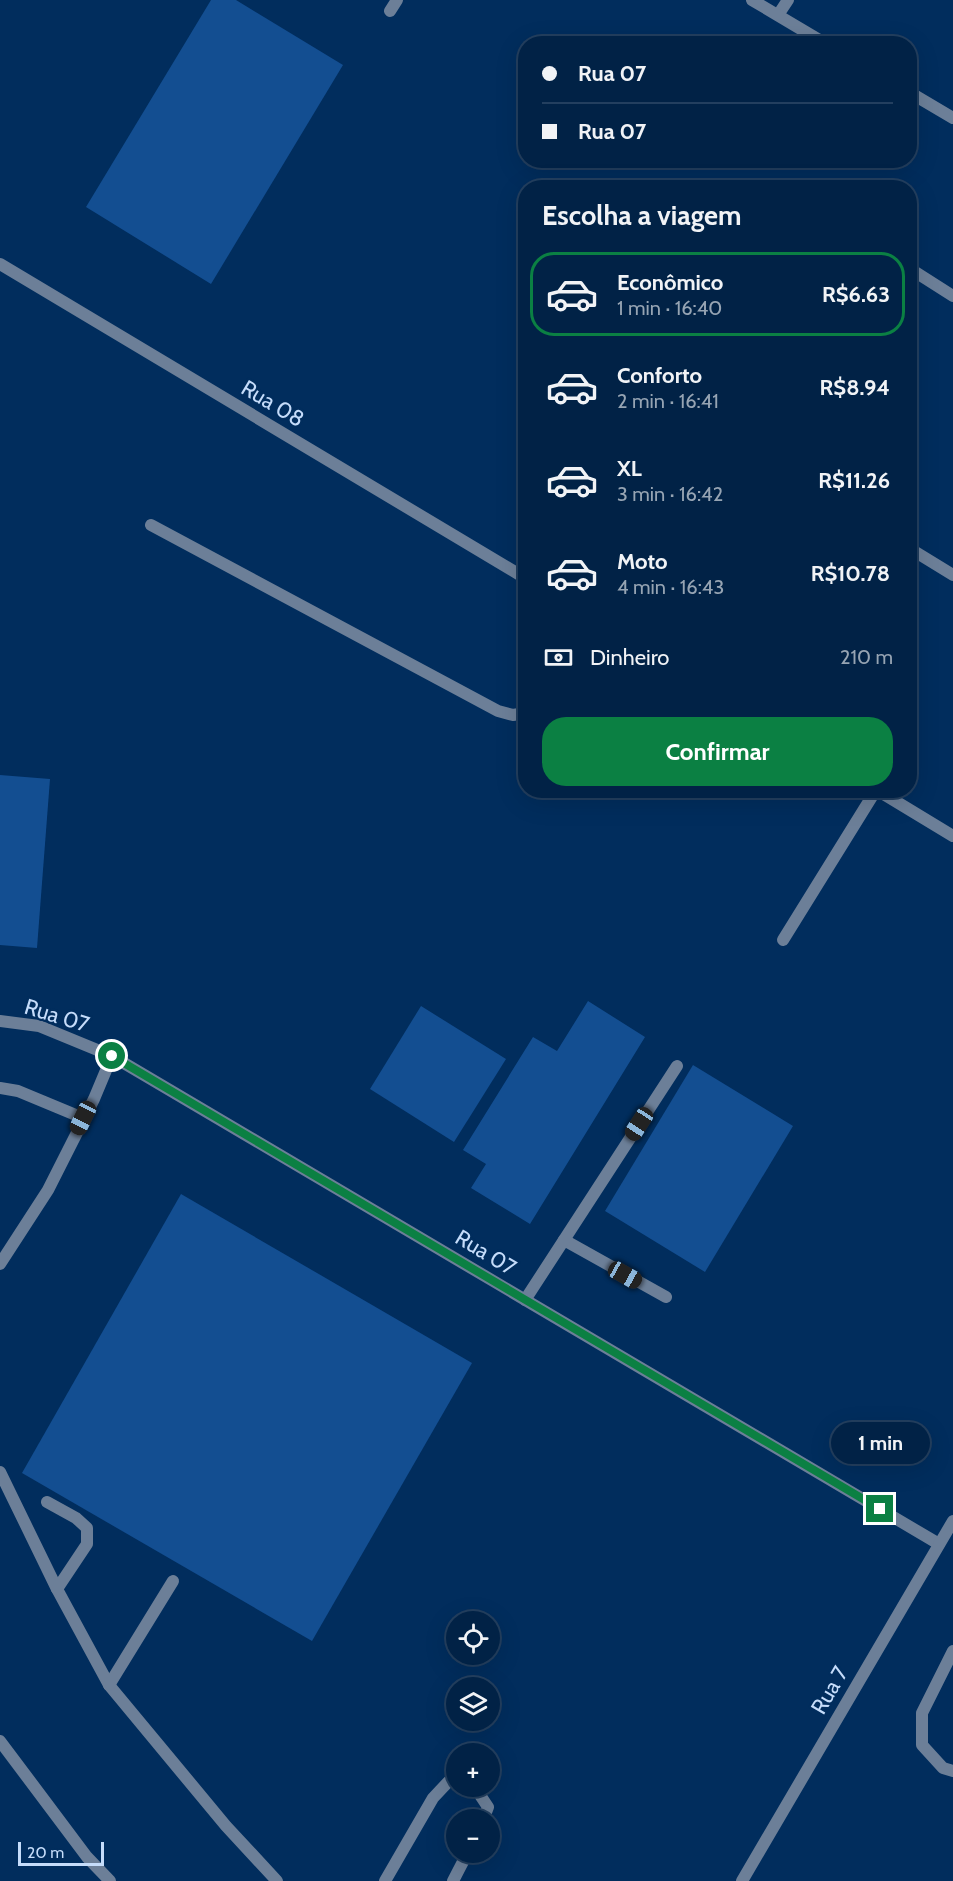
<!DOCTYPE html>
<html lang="pt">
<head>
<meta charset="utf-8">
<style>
	:root { --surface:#012246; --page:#0f2f51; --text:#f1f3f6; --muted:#96a4b3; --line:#233f5f; --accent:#0b8043 }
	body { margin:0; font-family:Cabin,sans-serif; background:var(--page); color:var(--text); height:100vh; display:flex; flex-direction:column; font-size:22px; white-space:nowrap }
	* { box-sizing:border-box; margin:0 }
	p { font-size:20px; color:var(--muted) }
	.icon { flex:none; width:33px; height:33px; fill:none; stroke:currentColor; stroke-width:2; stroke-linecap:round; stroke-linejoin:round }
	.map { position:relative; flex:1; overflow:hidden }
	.drawer { position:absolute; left:518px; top:180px; width:399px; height:618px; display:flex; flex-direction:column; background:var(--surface); border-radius:24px; box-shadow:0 6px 24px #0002,0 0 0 2px var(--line) }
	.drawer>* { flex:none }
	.banner { position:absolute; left:518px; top:36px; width:399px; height:132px; border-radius:24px; box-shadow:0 6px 24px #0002,0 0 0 2px var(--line); display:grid; align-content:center; height:132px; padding:0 24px; background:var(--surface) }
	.fabs { position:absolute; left:446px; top:1611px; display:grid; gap:12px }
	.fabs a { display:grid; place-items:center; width:54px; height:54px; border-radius:50%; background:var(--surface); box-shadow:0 6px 24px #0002,0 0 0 2px var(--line); font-size:30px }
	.scale { position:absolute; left:18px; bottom:15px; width:86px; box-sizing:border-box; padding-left:6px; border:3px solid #c5dcfa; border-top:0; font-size:16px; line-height:21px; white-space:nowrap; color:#c5dcfa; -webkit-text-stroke:4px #012d5d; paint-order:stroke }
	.end { position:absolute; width:27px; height:27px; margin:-14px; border:8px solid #0b8043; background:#fff; box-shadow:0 0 0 3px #fff }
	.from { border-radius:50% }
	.bubble { position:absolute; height:42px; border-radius:21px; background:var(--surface); box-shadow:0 6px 24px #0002,0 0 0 2px var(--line); font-size:20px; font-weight:700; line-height:42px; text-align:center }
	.car { position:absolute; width:18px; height:36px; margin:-18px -9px; border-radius:8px; box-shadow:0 0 4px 2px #0007; background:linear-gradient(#222 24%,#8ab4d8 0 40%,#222 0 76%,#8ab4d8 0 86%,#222 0) }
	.banner b { display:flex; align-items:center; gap:21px; height:57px; font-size:22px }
	.banner b+b { border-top:2px solid var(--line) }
	.banner i { width:15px; height:15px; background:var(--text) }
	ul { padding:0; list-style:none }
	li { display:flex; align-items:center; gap:18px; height:84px; margin:0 12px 9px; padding:0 12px; border:3px solid transparent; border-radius:24px }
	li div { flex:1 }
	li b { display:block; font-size:22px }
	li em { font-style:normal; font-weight:700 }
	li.on { border-color:var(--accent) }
	li>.icon { width:54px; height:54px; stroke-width:1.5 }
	h2 { padding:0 24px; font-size:27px; line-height:72px }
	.pay { display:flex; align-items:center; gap:15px; height:66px; padding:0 24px; font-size:22px }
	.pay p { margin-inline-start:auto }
	.primary-button { display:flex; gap:12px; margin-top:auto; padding:12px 24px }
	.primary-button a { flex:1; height:69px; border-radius:24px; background:var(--accent); color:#fff; font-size:24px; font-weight:700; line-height:69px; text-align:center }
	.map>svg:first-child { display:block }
</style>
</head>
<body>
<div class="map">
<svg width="953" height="1881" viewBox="0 0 953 1881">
	<rect width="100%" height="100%" fill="#012d5d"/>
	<g fill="#134e91">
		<polygon points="211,0 236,0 343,65 211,284 86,207"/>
		<polygon points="0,775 50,779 37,948 0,945"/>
		<polygon points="588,1001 645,1037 530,1224 471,1188 486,1164 463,1150 533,1037 557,1051"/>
		<polygon points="421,1006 506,1059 454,1142 370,1089"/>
		<polygon points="693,1065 793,1126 705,1272 605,1211"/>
		<polygon points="181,1194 472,1363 312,1641 22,1473"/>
	</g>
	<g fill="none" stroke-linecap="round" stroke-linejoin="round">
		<g stroke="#6c7f98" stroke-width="12">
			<polyline points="390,11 397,0"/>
			<polyline points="778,15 788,0"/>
			<polyline points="909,268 953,296"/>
			<polyline points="151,525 498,711 513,715 525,713"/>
			<polyline points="909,548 953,575"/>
			<polyline points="783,940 876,790"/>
			<polyline points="0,1088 18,1091 83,1118"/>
			<polyline points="564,1240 666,1297"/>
			<polyline points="0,1264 48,1190 94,1099 112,1056"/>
			<polyline points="525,1300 677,1066"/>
			<polyline points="0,1472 57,1589 109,1685 226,1826 277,1881"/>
			<polyline points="47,1502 76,1518 87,1528 87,1544 57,1589"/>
			<polyline points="109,1685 173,1581"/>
			<polyline points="474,1786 488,1807 483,1820"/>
			<polyline points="385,1881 433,1798 450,1780 456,1781"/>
			<polyline points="453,1881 468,1852"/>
		</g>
		<g stroke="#6c7f98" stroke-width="12">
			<polyline points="752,0 826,44"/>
			<polyline points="909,92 953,118"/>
			<polyline points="0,264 525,578"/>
			<polyline points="877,790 953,836"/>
			<polyline points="0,1021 39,1026 112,1056 939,1544"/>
			<polyline points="953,1651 922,1713 922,1745 943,1768 953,1771"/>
			<polyline points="742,1881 953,1521"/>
		</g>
		<polyline stroke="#6c7f98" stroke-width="12" points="0,1741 87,1857 110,1881"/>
	</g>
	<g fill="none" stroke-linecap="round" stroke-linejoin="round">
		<polyline stroke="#0b8043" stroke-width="8" points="112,1056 880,1509"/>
	</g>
	<g text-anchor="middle" stroke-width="4.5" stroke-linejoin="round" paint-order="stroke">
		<g font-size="22" fill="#c5dcfa" stroke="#012d5d">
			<text transform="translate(273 403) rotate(31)" y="8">Rua 08</text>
			<text transform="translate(57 1015) rotate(17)" y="8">Rua 07</text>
			<text transform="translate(486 1252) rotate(31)" y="8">Rua 07</text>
			<text transform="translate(829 1690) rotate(-60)" y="8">Rua 7</text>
		</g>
	</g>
</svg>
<div class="fabs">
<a><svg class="icon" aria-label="locate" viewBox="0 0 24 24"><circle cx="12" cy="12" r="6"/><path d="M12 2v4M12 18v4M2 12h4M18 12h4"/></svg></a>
<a><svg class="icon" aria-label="layers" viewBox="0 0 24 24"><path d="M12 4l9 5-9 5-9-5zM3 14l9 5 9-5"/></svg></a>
<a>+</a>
<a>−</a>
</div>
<div class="scale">20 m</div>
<i class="end from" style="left:112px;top:1056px"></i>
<i class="end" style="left:880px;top:1509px"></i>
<div class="bubble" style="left:831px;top:1422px;width:99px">1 min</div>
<i class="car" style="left:83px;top:1118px;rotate:206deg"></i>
<i class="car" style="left:639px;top:1124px;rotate:213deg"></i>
<i class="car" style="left:625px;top:1275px;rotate:119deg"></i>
<div class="banner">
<b><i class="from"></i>Rua 07</b>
<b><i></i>Rua 07</b>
</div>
<section class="drawer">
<h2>Escolha a viagem</h2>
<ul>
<li class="on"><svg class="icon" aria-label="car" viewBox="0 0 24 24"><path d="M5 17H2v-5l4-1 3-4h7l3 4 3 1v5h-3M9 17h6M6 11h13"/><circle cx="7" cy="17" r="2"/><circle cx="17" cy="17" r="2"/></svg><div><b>Econômico</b><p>1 min · 16:40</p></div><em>R$6.63</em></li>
<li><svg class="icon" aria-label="car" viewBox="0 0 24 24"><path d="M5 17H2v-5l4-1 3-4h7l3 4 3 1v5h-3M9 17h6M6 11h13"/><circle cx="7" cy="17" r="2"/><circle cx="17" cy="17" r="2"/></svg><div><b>Conforto</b><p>2 min · 16:41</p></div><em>R$8.94</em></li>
<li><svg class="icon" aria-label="car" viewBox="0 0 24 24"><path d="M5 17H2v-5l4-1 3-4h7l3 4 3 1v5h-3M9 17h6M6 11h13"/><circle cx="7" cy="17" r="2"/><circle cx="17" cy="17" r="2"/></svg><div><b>XL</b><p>3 min · 16:42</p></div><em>R$11.26</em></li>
<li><svg class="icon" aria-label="car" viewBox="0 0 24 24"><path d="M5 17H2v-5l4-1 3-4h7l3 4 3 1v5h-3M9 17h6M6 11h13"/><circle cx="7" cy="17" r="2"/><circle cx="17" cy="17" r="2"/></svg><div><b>Moto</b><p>4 min · 16:43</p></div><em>R$10.78</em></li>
</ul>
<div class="pay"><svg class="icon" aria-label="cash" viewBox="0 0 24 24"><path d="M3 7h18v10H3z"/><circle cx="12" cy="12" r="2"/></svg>Dinheiro<p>210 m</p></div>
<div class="primary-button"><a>Confirmar</a></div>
</section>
</div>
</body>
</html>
